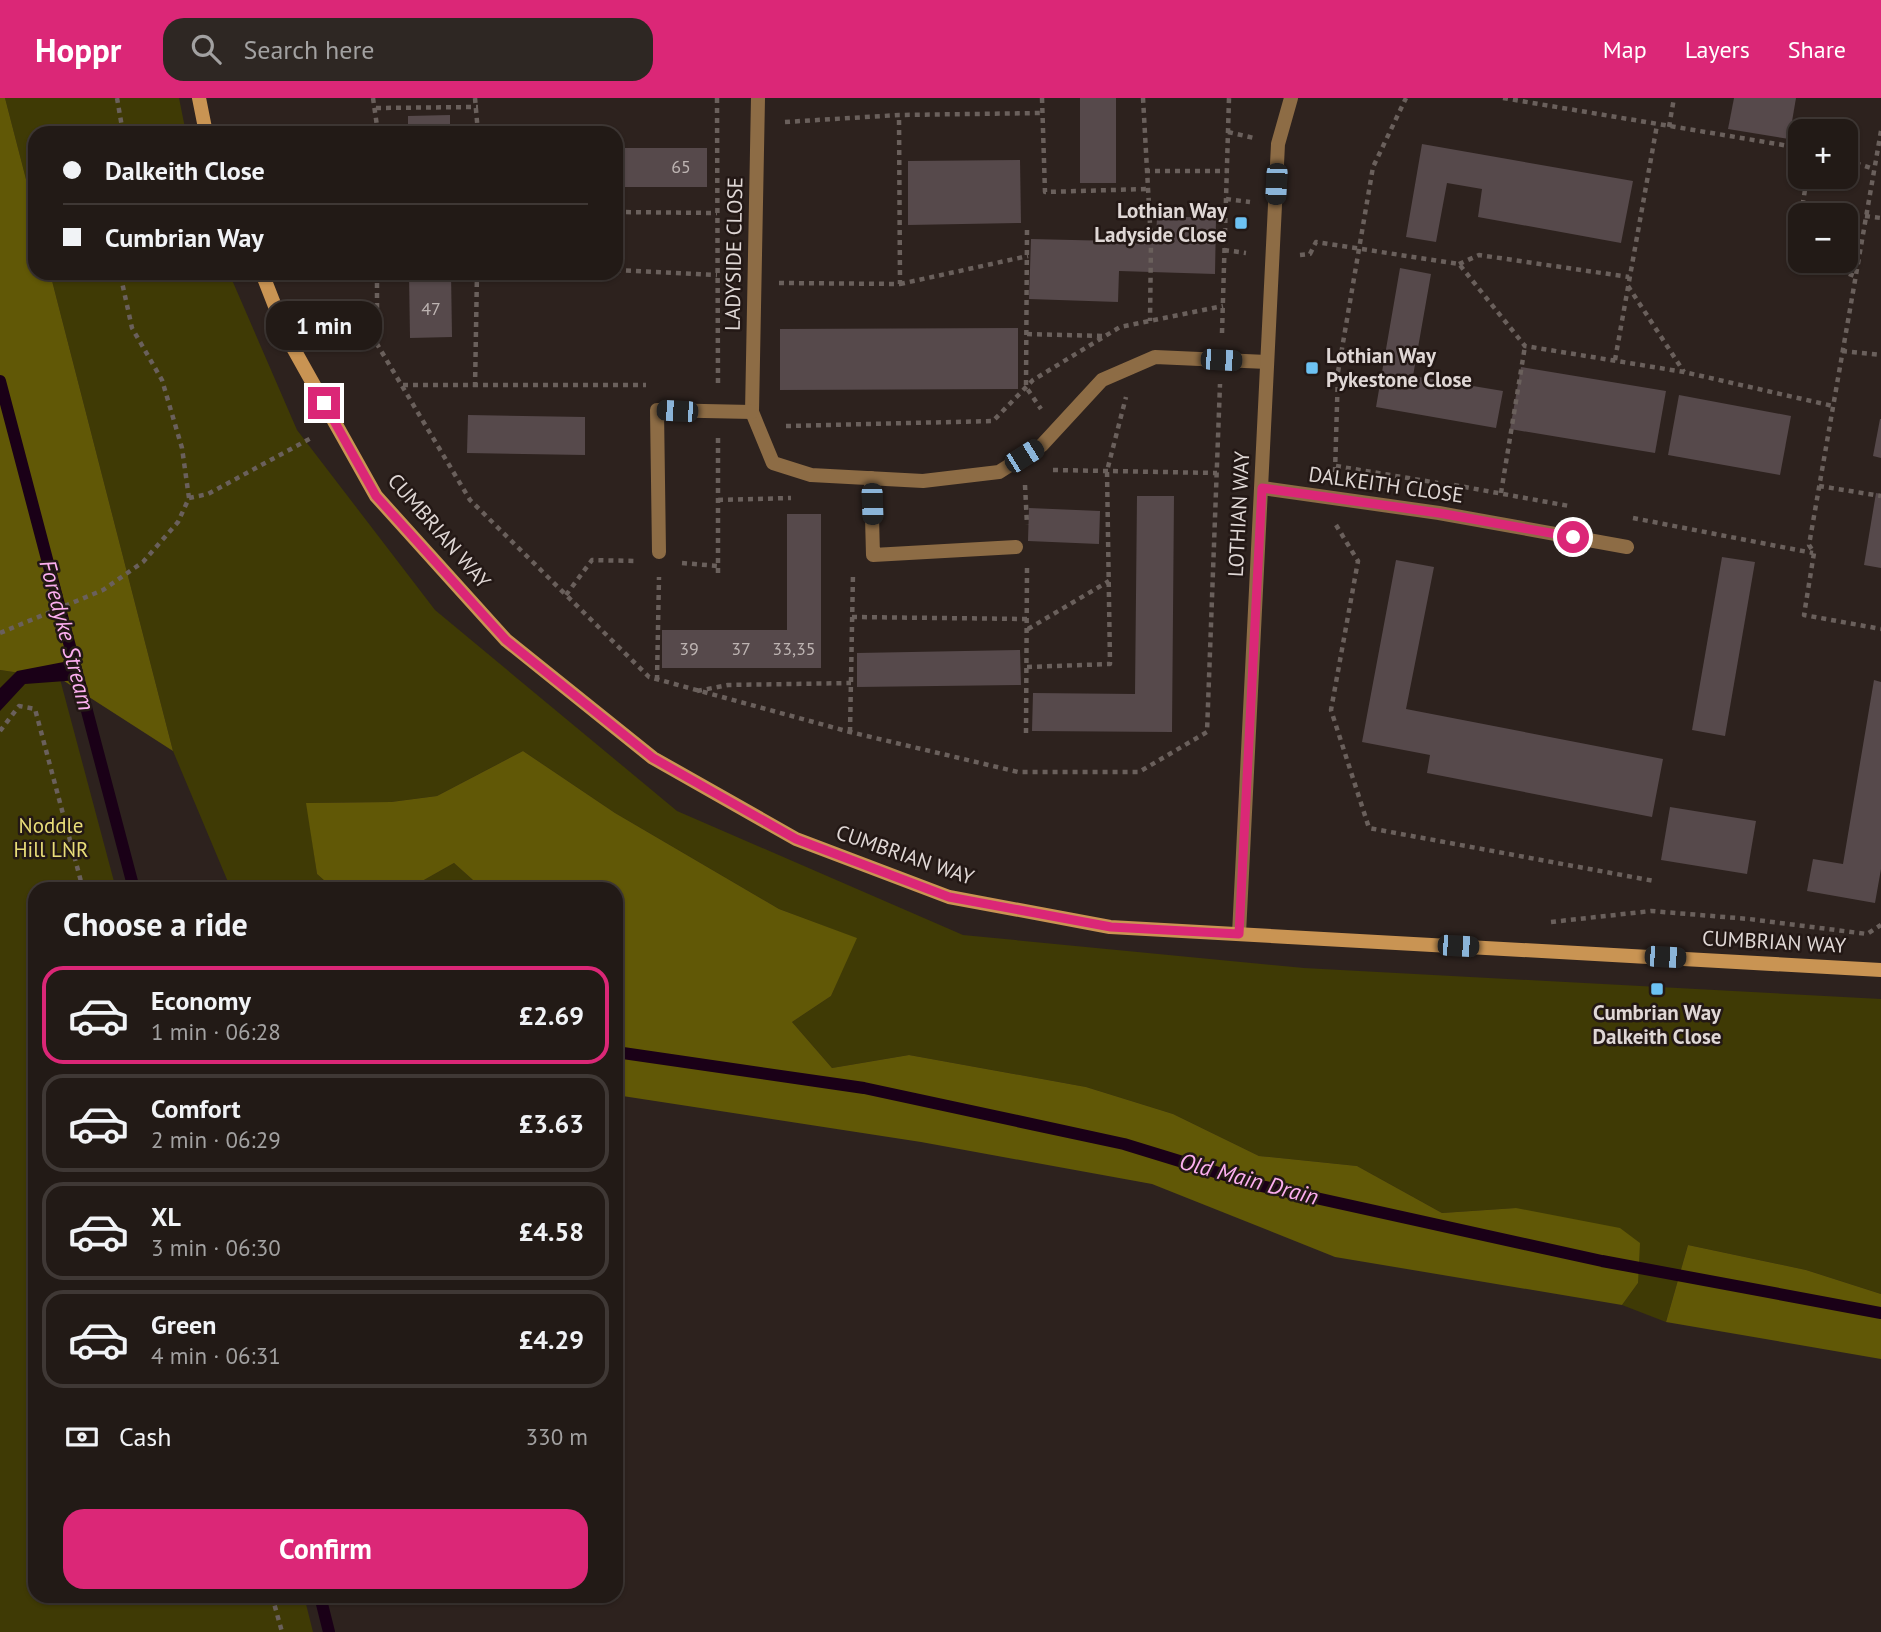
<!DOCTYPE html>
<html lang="en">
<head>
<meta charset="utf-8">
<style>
	:root { --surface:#221a16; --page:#2e2723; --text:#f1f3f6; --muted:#a2a1a1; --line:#3f3835; --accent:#db2777 }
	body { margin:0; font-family:"PT Sans",sans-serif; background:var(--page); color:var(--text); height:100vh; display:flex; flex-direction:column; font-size:26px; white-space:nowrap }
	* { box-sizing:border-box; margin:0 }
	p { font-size:23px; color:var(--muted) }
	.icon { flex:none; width:38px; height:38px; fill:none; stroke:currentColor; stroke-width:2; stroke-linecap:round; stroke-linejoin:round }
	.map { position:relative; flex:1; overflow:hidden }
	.drawer { position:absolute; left:28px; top:784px; width:595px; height:721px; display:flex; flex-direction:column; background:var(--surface); border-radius:21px; box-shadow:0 2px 5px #0004,0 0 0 2px var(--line) }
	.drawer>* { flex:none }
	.banner { position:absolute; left:28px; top:28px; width:595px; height:154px; border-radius:21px; box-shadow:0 2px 5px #0004,0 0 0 2px var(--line); display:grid; align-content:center; height:154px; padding:0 35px; background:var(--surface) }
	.controls { position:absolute; left:1788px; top:21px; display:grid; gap:14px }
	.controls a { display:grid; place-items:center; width:70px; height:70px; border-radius:14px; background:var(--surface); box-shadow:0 2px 5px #0004,0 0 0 2px var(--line); font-size:35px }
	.end { position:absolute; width:32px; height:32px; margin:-16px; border:9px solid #db2777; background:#fff; box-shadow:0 0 0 4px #fff }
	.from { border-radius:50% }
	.bubble { position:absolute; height:49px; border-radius:21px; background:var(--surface); box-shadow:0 2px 5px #0004,0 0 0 2px var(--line); font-size:23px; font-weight:700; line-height:49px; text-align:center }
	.car { position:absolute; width:21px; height:42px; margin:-21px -10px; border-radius:9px; box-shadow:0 0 5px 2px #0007; background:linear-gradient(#222 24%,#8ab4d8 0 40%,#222 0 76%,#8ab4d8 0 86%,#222 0) }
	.banner b { display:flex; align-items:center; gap:24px; height:66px; font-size:26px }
	.banner b+b { border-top:2px solid var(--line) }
	.banner i { width:18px; height:18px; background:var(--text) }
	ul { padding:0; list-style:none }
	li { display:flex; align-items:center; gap:21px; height:98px; margin:0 14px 10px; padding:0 21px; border:4px solid var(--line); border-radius:21px }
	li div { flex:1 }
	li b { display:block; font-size:26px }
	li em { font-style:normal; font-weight:700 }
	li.on { border-color:var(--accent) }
	li>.icon { width:63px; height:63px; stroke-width:1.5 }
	h2 { padding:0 35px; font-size:32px; line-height:84px }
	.pay { display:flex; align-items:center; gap:18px; height:77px; padding:0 35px; font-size:26px }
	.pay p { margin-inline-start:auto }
	.action { display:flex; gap:14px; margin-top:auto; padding:14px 35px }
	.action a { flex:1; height:80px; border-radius:21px; background:var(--accent); color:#fff; font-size:28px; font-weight:700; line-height:80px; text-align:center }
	header { display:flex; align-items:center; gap:42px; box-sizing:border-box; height:98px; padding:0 35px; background:var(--accent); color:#fff }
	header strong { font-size:33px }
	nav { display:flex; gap:38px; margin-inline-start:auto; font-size:24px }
	.search { width:490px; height:63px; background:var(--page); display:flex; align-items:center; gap:18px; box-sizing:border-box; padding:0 24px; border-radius:21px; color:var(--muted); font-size:26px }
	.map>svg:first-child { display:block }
</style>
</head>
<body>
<header>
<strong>Hoppr</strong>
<div class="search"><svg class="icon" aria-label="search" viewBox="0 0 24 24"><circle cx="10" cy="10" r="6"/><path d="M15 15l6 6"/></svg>Search here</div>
<nav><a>Map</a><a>Layers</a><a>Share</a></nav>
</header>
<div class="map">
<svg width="1881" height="1534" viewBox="0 0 1881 1534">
	<rect width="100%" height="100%" fill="#2d221e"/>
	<g fill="#3f3a05">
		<polygon points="5,0 179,0 186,35 35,35 35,116"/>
		<polygon points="50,175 229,175 297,332 435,512 677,713 963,837 1304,870 1881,901 1881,1196 1806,1172 1688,1147 1666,1224 1622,1207 1638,1185 1516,1110 1442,1115 1357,1068 1259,1058 1173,1016 1086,989 909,957 832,970 792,924 831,898 856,840 779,811 615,715 523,653 437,698 391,704 307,705 317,776 334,791 231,791 173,653"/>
		<polygon points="0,572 60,581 116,791 35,791 35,1498 304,1498 313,1534 0,1534"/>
		<polygon points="454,765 483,791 408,791"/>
	</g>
	<g fill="#615806">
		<polygon points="0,0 5,0 35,116 35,175 50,175 173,653 61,581 0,572"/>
		<polygon points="523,653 615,715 779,811 857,840 831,898 792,924 832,970 909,957 1086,989 1173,1016 1259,1058 1357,1068 1442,1115 1516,1110 1620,1130 1640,1145 1638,1185 1622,1207 1335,1159 1152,1086 921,1044 616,997 616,791 483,791 454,765 408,791 334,791 317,776 306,705 391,704 437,698"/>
		<polygon points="1688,1147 1806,1172 1881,1196 1881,1261 1666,1224"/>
	</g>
	<polygon fill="#1a0017" points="74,562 79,582 25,586 0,613 0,590 17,573"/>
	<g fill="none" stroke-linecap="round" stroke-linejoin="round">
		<g stroke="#1a0017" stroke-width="12">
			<polyline points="0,283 134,791"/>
			<polyline points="616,954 864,990 1124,1046 1261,1088 1602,1163 1881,1215"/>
			<polyline points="320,1498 329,1534"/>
		</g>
	</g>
	<g fill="#56494b">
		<rect x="1080" y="0" width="36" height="85"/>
		<polygon points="1734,0 1796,0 1789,41 1728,31"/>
		<polygon points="450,17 450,35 408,35 408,18"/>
		<polygon points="1422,46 1633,83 1621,145 1478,119 1482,91 1447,85 1436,144 1406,139"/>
		<rect x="616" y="50" width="91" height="39"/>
		<polygon points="1020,62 1021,125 908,127 908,63"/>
		<polygon points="1157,118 1216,120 1215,176 1119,173 1118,204 1029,201 1031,141 1156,144"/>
		<polygon points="1400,170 1431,176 1413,278 1503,293 1496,330 1376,309"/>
		<polygon points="409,175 451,175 452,239 410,240"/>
		<polygon points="1018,230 1018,291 780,292 780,231"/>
		<polygon points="1521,269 1666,293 1655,355 1510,331"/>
		<polygon points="1679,297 1791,318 1780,377 1668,357"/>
		<polygon points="468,317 585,319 585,357 467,355"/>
		<polygon points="1880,321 1881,321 1881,360 1873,358"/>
		<polygon points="1876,395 1881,396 1881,470 1864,467"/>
		<polygon points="1137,398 1174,398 1172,634 1032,633 1033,595 1135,596"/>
		<polygon points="1029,410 1100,413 1099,446 1028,443"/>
		<polygon points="787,416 821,416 821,570 662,570 662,532 787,532"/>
		<polygon points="1722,459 1755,464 1725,638 1692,632"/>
		<polygon points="1396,462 1434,469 1406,611 1663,661 1652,719 1427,675 1430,657 1362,644"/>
		<polygon points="1020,552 1021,587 857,589 857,555"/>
		<polygon points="1874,582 1881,584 1881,771 1875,805 1807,793 1813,761 1843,766"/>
		<polygon points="1670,709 1756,723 1747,776 1661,762"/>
	</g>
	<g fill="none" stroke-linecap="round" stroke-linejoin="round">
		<g stroke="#6a605c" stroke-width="4.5" stroke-dasharray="5 5" stroke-linecap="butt">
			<polyline points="117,0 123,35"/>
			<polyline points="373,0 378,35"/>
			<polyline points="475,0 478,35"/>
			<polyline points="717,0 718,286"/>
			<polyline points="1042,0 1045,94 1147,91"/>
			<polyline points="1143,0 1151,144 1150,223"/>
			<polyline points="1503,0 1801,50"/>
			<polyline points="376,10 478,9"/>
			<polyline points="785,24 899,17 1043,15"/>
			<polyline points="1669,29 1674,0"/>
			<polyline points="1881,33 1809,447 1814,455 1804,517 1881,531"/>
			<polyline points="1228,34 1254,40"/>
			<polyline points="1846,62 1874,71"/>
			<polyline points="1145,73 1227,73"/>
			<polyline points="1226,101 1250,104"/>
			<polyline points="616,114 717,115"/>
			<polyline points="1801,117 1807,79"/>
			<polyline points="1801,118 1795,157 1801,159"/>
			<polyline points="1865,118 1881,120"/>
			<polyline points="1027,132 1026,289 1041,311"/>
			<polyline points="1224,152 1246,155"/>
			<polyline points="1300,157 1310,156 1316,144 1459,166 1525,248 1684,274 1833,308"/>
			<polyline points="1811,163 1855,178"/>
			<polyline points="1459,166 1479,157 1629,179"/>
			<polyline points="616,172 717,177"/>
			<polyline points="377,175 377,246 470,402 649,579 850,634 1018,674 1139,674 1207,634 1220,286"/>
			<polyline points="779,185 900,186 899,17"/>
			<polyline points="900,186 1028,158"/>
			<polyline points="1628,188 1684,274"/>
			<polyline points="1222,235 1229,0"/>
			<polyline points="1027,236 1104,238"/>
			<polyline points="1842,253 1881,257"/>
			<polyline points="1615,262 1657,27"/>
			<polyline points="403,287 646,287"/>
			<polyline points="475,289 477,175"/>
			<polyline points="786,328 993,323 1033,282 1120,229 1223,208"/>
			<polyline points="718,340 718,478"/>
			<polyline points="1336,368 1438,385"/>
			<polyline points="1053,372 1217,375"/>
			<polyline points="1335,374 1338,274 1373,69 1406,0"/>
			<polyline points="1025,387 1027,427"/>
			<polyline points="1454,387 1569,408"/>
			<polyline points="1819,388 1881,398"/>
			<polyline points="1501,395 1525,248"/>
			<polyline points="189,400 208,396 313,339"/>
			<polyline points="718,402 791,400"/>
			<polyline points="1633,420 1813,455"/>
			<polyline points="1336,427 1358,463 1331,612 1369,730 1654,783"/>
			<polyline points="682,465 718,468"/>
			<polyline points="566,497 592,462 635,463"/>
			<polyline points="852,519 1027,521"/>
			<polyline points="1028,531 1109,483"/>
			<polyline points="0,535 103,492 143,464 178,424 189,400 182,350 162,282 132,230 120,175"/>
			<polyline points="1027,569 1110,566 1107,373 1126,299"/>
			<polyline points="657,582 659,479"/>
			<polyline points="697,593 728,587 851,585"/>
			<polyline points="0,633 19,608 35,611 83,791"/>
			<polyline points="850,634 853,475"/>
			<polyline points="1026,635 1027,470"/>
			<polyline points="1551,824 1651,813 1749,821 1867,836 1881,827"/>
			<polyline points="272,1498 282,1534"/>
		</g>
		<polyline stroke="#8d6c45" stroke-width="14" points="871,380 873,457 1016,449"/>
		<g stroke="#8d6c45" stroke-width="14">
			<polyline points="758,0 752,314 773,365 811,377 923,383 999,374 1042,347 1102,282 1155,259 1267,264"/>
			<polyline points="1262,390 1439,415 1627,449"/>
			<polyline points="659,454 657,312 752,314"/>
			<polyline points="1239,836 1278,46 1291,0"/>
		</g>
		<g stroke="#c99453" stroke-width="14">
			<polyline points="199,0 206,35"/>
			<polyline points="262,175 287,239 376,398 506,542 653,660 796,741 949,799 1110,829 1881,872"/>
		</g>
	</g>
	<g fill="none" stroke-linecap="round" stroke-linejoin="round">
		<polyline stroke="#db2777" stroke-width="9" points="324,305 376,398 506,542 653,660 796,741 949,799 1111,829 1239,836 1262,390 1439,415 1573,439"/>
	</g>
	<g fill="#6dc2f3" stroke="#231815" stroke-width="2.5">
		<rect x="1234" y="118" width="14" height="14" rx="3.5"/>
		<rect x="1305" y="263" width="14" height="14" rx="3.5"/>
		<rect x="1650" y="884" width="14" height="14" rx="3.5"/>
	</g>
	<g text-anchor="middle" stroke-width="5" stroke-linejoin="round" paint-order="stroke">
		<g font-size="18" fill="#bdb4b2">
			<text x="681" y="75">65</text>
			<text x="431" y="217">47</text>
			<text x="689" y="557">39</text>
			<text x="741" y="557">37</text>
			<text x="794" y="557">33,35</text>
		</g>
		<g font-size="21" font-weight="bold" fill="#dfd7d5" stroke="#231815" text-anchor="end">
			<text x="1227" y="120">Lothian Way<tspan x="1227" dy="24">Ladyside Close</tspan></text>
			<text x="1326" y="265" text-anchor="start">Lothian Way<tspan x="1326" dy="24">Pykestone Close</tspan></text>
			<text x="1657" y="922" text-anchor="middle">Cumbrian Way<tspan x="1657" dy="24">Dalkeith Close</tspan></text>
		</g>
		<g font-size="21" fill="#dfd7d5" stroke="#231815">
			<text transform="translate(734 156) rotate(-89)" y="7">LADYSIDE CLOSE</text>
			<text transform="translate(1386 387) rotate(8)" y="7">DALKEITH CLOSE</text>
			<text transform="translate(1239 416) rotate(-87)" y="7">LOTHIAN WAY</text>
			<text transform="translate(439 433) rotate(49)" y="7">CUMBRIAN WAY</text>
			<text transform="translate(905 757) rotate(19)" y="7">CUMBRIAN WAY</text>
			<text transform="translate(1774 844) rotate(3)" y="7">CUMBRIAN WAY</text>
		</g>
		<g font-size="21" fill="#e9dd79" stroke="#231815">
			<text x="51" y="735">Noddle<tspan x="51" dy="24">Hill LNR</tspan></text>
		</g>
		<g font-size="23" font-style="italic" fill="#fdaff0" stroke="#231815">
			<text transform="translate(67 537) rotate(75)" y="8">Foredyke Stream</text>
			<text transform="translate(1249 1081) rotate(15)" y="8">Old Main Drain</text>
		</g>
	</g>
</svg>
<div class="controls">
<a>+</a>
<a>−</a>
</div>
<i class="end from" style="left:1573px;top:439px"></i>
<i class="end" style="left:324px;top:305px"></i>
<div class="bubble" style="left:266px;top:203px;width:116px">1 min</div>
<i class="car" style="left:1276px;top:86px;rotate:183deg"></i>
<i class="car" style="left:1221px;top:262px;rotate:93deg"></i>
<i class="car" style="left:677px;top:313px;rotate:273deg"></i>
<i class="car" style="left:1024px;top:358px;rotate:58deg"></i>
<i class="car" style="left:872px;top:406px;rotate:178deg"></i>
<i class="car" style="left:1458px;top:848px;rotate:93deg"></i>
<i class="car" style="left:1665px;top:859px;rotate:93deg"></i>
<div class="banner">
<b><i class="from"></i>Dalkeith Close</b>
<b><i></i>Cumbrian Way</b>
</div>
<section class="drawer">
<h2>Choose a ride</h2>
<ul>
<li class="on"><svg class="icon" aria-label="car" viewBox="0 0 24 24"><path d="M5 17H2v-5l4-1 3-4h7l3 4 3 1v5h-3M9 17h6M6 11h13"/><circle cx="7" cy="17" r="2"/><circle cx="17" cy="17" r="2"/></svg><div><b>Economy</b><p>1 min · 06:28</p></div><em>£2.69</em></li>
<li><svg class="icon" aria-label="car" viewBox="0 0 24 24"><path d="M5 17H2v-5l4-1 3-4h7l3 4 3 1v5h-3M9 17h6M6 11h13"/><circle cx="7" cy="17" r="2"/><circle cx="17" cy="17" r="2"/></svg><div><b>Comfort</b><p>2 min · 06:29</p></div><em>£3.63</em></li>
<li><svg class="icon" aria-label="car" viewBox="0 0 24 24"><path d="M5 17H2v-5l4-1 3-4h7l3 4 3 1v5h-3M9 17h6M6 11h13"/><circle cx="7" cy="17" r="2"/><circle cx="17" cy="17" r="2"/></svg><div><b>XL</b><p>3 min · 06:30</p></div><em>£4.58</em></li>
<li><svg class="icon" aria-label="car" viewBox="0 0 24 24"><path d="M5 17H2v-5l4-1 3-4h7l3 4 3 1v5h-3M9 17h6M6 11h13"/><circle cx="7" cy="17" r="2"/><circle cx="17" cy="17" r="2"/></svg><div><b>Green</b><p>4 min · 06:31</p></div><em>£4.29</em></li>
</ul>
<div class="pay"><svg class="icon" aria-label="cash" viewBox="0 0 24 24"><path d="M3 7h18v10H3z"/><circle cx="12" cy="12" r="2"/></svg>Cash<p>330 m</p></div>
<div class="action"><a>Confirm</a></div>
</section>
</div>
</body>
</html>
